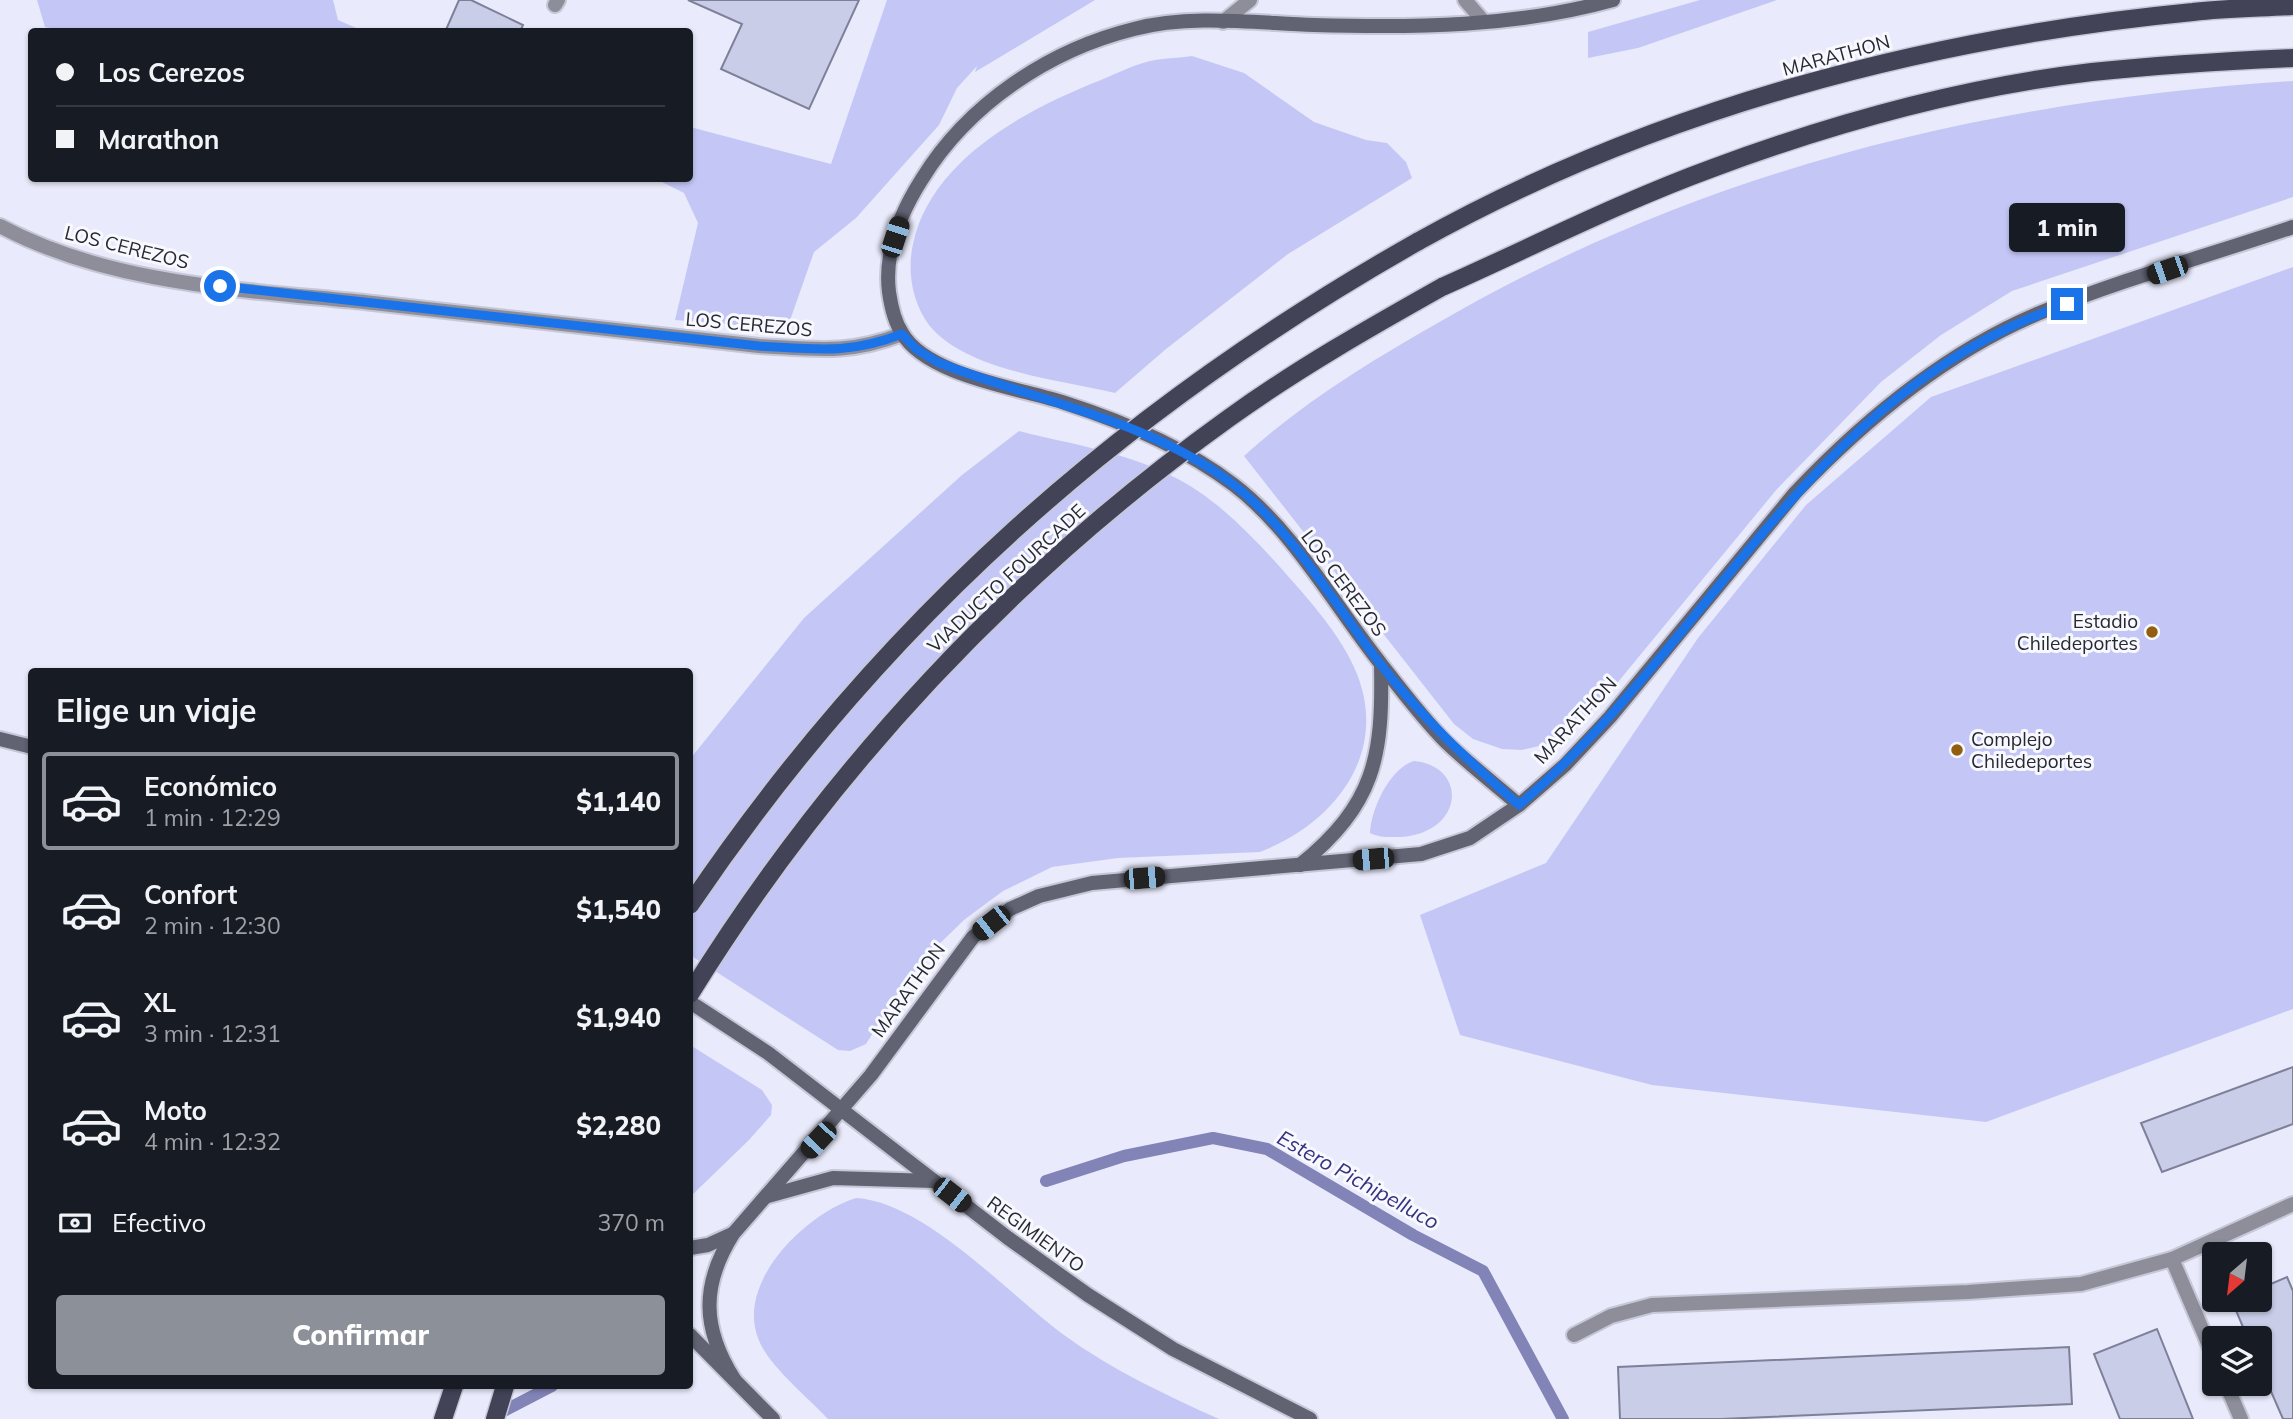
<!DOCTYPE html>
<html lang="es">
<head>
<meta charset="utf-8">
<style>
	:root { --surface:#171b24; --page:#20242c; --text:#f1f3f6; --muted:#9ea1a6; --line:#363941; --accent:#8c9099 }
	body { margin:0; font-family:Mulish,sans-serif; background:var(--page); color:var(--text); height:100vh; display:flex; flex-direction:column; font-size:26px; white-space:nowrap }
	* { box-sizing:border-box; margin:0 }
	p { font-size:23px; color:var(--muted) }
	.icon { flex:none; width:38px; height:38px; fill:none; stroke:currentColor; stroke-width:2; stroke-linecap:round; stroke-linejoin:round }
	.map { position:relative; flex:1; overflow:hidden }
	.panel { position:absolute; left:28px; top:668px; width:665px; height:721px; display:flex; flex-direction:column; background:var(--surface); border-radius:7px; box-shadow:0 2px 5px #0004 }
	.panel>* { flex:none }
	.guide { position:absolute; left:28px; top:28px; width:665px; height:154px; border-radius:7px; box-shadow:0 2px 5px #0004; display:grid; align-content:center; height:154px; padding:0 28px; background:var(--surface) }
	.needle { width:46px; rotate:208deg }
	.controls { position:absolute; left:2202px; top:1242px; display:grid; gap:14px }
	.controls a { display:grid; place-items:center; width:70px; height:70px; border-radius:7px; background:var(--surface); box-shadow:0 2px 5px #0004; font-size:35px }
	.end { position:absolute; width:32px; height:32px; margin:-16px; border:9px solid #1a73e8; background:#fff; box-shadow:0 0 0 4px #fff }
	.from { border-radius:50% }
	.bubble { position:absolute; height:49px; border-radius:7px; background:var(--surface); box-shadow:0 2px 5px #0004; font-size:23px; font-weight:800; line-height:49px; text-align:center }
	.car { position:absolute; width:21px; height:42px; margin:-21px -10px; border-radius:9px; box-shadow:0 0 5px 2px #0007; background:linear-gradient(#222 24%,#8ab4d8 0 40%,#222 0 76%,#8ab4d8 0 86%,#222 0) }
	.guide b { display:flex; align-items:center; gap:24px; height:66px; font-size:26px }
	.guide b+b { border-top:2px solid var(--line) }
	.guide i { width:18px; height:18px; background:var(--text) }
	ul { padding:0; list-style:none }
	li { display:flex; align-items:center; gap:21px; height:98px; margin:0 14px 10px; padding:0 14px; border:4px solid transparent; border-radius:7px }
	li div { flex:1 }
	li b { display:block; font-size:26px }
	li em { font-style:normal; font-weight:800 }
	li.selected { border-color:var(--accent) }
	li>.icon { width:63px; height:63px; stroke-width:1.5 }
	h2 { padding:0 28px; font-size:32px; line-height:84px }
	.pay { display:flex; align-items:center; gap:18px; height:77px; padding:0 28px; font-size:26px }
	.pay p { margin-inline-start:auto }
	.action { display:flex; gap:14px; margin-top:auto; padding:14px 28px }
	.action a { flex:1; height:80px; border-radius:7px; background:var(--accent); color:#fff; font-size:28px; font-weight:800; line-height:80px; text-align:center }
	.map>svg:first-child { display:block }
</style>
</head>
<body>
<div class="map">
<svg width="2293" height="1419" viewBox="0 0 2293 1419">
	<rect width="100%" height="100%" fill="#e9eafb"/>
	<g fill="#c4c7f6">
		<polygon points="37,0 333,0 338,20 363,31 65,31 45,27"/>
		<polygon points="887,0 1095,0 975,72 977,66 957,88 939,125 856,218 814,252 787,329 675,320 698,223 684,193 656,179 690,178 690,127 831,164"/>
		<polygon points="1700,0 1777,0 1638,48 1588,58 1588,32"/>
		<path d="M1192 56 1244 73 1314 122 1366 140 1387 143 1406 162 1412 178 1288 254 1166 349 1115 393C1060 380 966 371 929 325 912 302 907 271 913 244 931 159 1027 109 1101 80 1118 73 1137 63 1155 60 1167 58 1180 58 1192 56Z"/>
		<path d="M2293 81V197L2012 291 1941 335 1881 382 1777 489 1604 699 1557 742 1522 750 1502 749 1473 739 1454 724 1244 456C1301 404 1369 362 1436 324 1703 169 1986 101 2293 81Z"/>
		<polygon points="2293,267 2293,1009 1986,1122 1652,1085 1460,1035 1420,915 1546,863 1698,638 1806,505 1931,397"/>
		<path d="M1019 431C1070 444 1125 452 1172 476 1215 497 1248 532 1280 567 1308 599 1341 634 1357 674 1389 755 1333 824 1260 852L1118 858 1052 867 1003 891 964 920 930 953 901 988 866 1044 850 1051 838 1050 690 955V759L804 618 962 475Z"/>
		<path d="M1414 761C1468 766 1465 832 1401 837 1389 837 1381 838 1370 833 1371 809 1390 768 1414 761Z"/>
		<polygon points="690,1045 762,1090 772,1105 771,1115 749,1140 690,1197"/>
		<path d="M856 1198C925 1202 1008 1294 1064 1335 1112 1370 1166 1395 1219 1419H828C808 1397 768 1366 758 1338 736 1281 807 1213 856 1198Z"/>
	</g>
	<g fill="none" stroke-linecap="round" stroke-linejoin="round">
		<g stroke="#8284b8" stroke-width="12">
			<polyline points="1046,1181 1124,1156 1213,1138 1267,1149 1413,1235 1483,1271 1563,1419"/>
			<polyline points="494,1416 552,1386"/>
		</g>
	</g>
	<g fill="#cacde8" stroke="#7e8099" stroke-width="2">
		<polygon points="459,0 471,0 523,25 520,32 445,32"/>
		<polygon points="688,0 859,0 809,109 721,69 742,24"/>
		<polygon points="2293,1067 2293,1124 2162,1172 2141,1123"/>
		<polygon points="2287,1277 2293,1291 2293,1419 2283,1419 2259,1364 2259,1339 2248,1339 2232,1301 2259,1300 2259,1289"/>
		<polygon points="2157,1329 2193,1419 2120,1419 2094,1354"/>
		<polygon points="2069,1347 2072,1404 1721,1419 1620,1419 1618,1367"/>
	</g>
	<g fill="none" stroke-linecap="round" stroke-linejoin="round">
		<g stroke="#c6c7d7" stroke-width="18">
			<g id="lane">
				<polyline points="2172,1259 2214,1357"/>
				<polyline points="1574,1335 1611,1316 1652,1305 1968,1292 2081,1284 2172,1259 2293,1204"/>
				<polyline points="2226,1384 2241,1419"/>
			</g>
		</g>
		<g stroke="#c6c7d7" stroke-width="18">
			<g id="street">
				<polyline points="1465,0 1484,22"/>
				<polyline points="555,5 558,0"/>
				<polyline points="1223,22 1250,0"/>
				<path d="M0 226C112 286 249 290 373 303 501 317 630 331 759 346 815 349 848 355 902 334"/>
			</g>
		</g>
		<g stroke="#c6c7d7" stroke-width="18">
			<g id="secondary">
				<polyline points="0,739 32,747"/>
				<path d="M1519 805C1495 784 1470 765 1447 743 1423 719 1402 691 1381 664 1335 606 1293 530 1234 485 1184 447 1124 422 1065 403 1020 388 927 376 902 333 894 321 891 306 889 292 884 252 901 212 922 179 968 104 1049 50 1134 29 1191 14 1256 23 1314 25 1414 28 1516 27 1613 0"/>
				<path d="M1300 865C1375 804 1383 757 1381 665"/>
				<polyline points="690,1002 768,1053 1008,1238 1088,1295 1173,1349 1310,1419"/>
				<polyline points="768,1196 833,1178 934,1181"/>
				<polyline points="690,1248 708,1245 732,1234"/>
				<polyline points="690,1335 773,1419"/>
				<path d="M734 1379C702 1328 701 1285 733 1234L871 1075 973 937 1010 909 1039 896 1092 883 1421 854 1470 838 1519 805 1565 765 1610 717 1795 493C1865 419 1947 351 2042 312 2123 279 2210 255 2293 227"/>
			</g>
		</g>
		<g stroke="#c6c7d7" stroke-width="21">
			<g id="primary">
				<path d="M1417 242C1653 110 1924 38 2193 12 2226 8 2260 8 2293 6"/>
				<path d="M1442 287C1532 247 1620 202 1713 168 1834 123 1964 87 2092 72 2159 65 2226 61 2293 58"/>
				<polyline points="443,1419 454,1386"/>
				<polyline points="495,1419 505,1386"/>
			</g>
		</g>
		<use href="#lane" stroke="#8d8e9a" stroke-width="14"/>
		<use href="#street" stroke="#8d8e9a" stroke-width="14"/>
		<use href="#secondary" stroke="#616272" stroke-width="14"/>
		<use href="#primary" stroke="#424356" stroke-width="18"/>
		<g stroke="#c6c7d7" stroke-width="21" stroke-linecap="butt">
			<g id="primary-bridge">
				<path d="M690 905C882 621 1119 411 1417 242"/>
				<path d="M690 994C830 768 1013 573 1229 418 1297 369 1369 328 1442 287"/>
			</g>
		</g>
		<use href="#primary-bridge" stroke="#424356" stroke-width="18"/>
	</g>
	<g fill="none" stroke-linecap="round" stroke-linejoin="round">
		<path stroke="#1a73e8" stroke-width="9" d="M220 286 759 346C815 349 848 355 902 334L916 349 937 362C1037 402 1146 418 1234 485 1291 529 1335 604 1378 661 1421 717 1466 759 1519 805 1712 642 1808 392 2067 304"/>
	</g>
	<g fill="#915f0f" stroke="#f8f9fe" stroke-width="2.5">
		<circle cx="2152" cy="632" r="7"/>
		<circle cx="1957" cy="750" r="7"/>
	</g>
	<g text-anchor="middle" stroke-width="6" stroke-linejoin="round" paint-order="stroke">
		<g font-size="19" fill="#282833" stroke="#f8f9fe">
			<text transform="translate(1836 55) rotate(-15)" y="7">MARATHON</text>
			<text transform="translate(127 247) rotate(14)" y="7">LOS CEREZOS</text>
			<text transform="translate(749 324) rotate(5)" y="7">LOS CEREZOS</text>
			<text transform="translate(1006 578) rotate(-43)" y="7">VIADUCTO FOURCADE</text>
			<text transform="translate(1344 583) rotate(53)" y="7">LOS CEREZOS</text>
			<text transform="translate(1575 720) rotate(-47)" y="7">MARATHON</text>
			<text transform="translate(908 990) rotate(-54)" y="7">MARATHON</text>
			<text transform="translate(1036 1234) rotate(36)" y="7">REGIMIENTO</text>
		</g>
		<g font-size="19" fill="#282833" stroke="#f8f9fe" text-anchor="end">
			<text x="2138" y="628">Estadio<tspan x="2138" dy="22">Chiledeportes</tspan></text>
			<text x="1971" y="746" text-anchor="start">Complejo<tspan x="1971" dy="22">Chiledeportes</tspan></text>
		</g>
		<g font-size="21" font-style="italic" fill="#373180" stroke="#f8f9fe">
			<text transform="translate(1358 1180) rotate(29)" y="7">Estero Pichipelluco</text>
		</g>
	</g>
</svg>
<div class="controls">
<a><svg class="needle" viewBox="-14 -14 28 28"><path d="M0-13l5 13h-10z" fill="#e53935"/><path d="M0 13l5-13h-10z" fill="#9ea1a6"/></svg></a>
<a><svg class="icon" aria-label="layers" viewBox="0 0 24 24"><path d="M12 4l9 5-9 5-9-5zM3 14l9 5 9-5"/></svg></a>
</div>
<i class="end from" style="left:220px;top:286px"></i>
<i class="end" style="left:2067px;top:304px"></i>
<div class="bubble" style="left:2009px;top:203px;width:116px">1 min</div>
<i class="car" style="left:895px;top:237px;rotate:18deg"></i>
<i class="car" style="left:2167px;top:270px;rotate:251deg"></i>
<i class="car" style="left:1373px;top:859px;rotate:265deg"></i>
<i class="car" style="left:1144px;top:878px;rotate:85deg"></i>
<i class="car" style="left:991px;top:923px;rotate:232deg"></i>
<i class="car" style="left:818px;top:1140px;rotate:223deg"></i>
<i class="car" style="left:952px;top:1195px;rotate:128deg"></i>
<div class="guide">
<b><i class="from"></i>Los Cerezos</b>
<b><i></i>Marathon</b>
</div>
<section class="panel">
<h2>Elige un viaje</h2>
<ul>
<li class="selected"><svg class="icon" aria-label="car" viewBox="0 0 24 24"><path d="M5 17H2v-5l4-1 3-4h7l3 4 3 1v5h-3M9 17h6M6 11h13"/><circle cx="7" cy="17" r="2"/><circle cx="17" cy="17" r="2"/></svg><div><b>Económico</b><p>1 min · 12:29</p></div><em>$1,140</em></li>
<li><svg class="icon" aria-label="car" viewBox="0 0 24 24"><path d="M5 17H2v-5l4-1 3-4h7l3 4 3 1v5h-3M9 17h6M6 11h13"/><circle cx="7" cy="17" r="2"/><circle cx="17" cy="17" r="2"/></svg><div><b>Confort</b><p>2 min · 12:30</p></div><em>$1,540</em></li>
<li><svg class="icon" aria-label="car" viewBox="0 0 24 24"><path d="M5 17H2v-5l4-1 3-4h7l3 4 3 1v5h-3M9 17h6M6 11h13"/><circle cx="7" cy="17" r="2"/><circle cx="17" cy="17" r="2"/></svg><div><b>XL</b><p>3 min · 12:31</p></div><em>$1,940</em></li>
<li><svg class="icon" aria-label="car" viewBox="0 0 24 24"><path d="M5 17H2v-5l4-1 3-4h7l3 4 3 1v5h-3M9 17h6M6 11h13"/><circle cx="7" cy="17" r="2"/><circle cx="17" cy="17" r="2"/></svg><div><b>Moto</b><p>4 min · 12:32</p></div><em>$2,280</em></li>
</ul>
<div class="pay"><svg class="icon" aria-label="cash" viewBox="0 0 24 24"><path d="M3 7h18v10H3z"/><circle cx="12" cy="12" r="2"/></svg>Efectivo<p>370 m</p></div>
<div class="action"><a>Confirmar</a></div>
</section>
</div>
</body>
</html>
